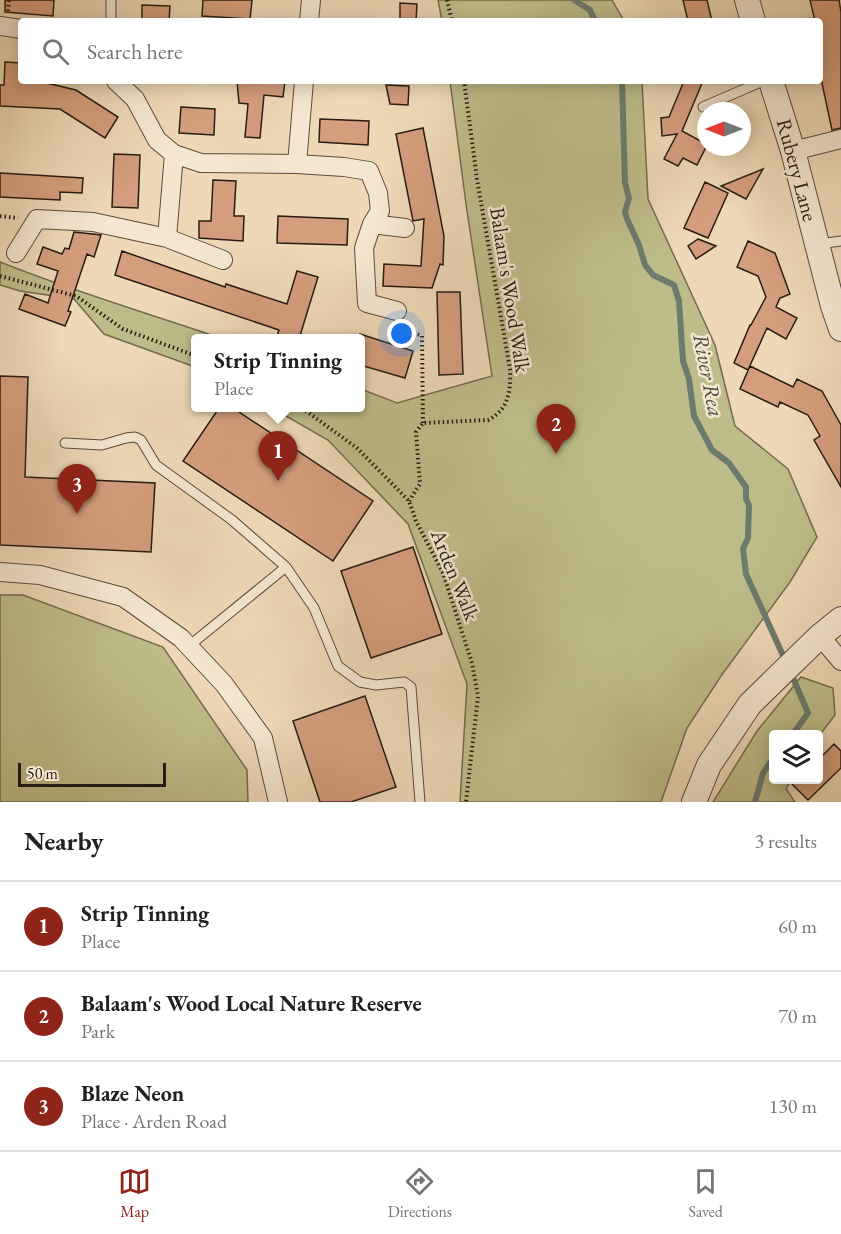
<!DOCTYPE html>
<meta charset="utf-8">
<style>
:root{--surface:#fff;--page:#f2f2f2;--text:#202124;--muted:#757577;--line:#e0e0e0;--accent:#8f2418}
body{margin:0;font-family:"EB Garamond",serif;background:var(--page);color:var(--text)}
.controls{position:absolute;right:18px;bottom:18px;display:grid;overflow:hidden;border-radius:6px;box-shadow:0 3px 15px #0003}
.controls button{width:54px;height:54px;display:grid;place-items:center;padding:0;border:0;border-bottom:2px solid var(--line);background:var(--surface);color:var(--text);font:30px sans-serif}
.compass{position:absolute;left:697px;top:102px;width:54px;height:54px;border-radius:50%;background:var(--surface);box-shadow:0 3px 15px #0003;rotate:270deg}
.scale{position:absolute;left:18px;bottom:15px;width:148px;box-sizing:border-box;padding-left:6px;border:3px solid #271d12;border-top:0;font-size:16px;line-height:21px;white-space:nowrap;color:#271d12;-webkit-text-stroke:4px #f4e6d0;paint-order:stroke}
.you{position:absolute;left:402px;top:334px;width:21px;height:21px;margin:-15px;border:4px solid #fff;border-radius:50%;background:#1a73e8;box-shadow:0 0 0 9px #1a73e833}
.badge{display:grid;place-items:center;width:39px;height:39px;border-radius:50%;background:var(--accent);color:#fff;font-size:20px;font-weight:700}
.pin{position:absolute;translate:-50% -50px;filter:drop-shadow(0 2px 3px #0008)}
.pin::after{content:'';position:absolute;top:32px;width:21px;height:18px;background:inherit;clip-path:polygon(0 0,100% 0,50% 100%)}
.popup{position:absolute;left:191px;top:334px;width:174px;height:78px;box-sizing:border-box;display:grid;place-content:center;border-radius:6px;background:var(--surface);filter:drop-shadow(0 2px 4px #0005);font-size:20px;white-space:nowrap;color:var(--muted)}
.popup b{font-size:22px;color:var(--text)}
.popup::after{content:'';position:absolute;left:50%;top:100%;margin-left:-12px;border:12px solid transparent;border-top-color:var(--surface)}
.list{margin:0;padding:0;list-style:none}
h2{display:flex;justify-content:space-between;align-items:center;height:78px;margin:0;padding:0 24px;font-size:26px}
h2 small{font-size:20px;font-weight:400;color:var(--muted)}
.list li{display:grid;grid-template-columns:39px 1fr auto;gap:18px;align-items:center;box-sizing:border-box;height:90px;padding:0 24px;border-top:2px solid var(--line)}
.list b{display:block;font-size:22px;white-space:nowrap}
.list p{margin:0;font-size:20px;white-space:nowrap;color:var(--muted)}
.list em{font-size:20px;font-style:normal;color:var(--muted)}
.icon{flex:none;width:33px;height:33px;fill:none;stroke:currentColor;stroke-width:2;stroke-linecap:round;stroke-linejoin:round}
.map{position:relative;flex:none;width:841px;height:802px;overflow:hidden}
.search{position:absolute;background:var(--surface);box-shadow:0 3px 15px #0003;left:18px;right:18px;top:18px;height:66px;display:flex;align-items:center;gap:15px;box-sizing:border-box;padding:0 21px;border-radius:6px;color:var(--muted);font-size:22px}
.sheet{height:348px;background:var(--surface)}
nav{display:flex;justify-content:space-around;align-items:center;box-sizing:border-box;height:84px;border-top:2px solid var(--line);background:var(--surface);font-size:16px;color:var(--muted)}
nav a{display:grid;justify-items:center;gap:3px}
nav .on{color:var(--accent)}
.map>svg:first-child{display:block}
.green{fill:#bebd8a;stroke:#726d4e;stroke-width:1.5}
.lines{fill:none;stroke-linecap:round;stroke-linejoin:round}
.stream{stroke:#6c7b6d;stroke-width:6}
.building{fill:#d49d7d;stroke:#271d12;stroke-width:1.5}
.service-casing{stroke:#594c3b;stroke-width:11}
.minor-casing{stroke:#594c3b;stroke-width:20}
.tertiary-casing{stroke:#594c3b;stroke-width:26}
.path{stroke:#271d12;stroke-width:4;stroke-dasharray:1.5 3;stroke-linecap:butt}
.service{stroke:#f4e6d0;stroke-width:9}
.minor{stroke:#f4e6d0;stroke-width:18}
.tertiary{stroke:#f4e6d0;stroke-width:24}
.labels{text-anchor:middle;stroke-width:5;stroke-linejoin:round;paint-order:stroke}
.street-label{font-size:21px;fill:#271d12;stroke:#f4e6d0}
.water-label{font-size:22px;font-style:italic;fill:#4a4c40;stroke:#f4e6d0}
</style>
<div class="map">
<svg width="841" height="802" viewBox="0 0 841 802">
<rect width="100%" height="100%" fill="#eed8b6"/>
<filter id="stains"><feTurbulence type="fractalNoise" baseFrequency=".00333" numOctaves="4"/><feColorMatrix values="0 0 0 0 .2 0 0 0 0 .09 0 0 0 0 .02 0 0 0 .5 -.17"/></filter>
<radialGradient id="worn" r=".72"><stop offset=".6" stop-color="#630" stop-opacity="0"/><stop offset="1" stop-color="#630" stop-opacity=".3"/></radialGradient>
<path class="green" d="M438 0H612L624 21H442Z
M450 81H642L648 199 715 345 735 426 788 469 817 537 790 582 721 676 687 728 661 802H460L467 684 408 524 328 440 272 408H360L361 389 397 403 492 376 466 204Z
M0 262C72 291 147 313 220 338H196L195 367 104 334 74 299 20 291 0 285Z
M0 595H23L163 647 247 770 248 802H0Z
M801 677 833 688 835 715 819 736 774 734V780H791L786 789 795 802H713L757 731Z"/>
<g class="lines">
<path class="stream" d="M574 0 590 10 595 21
M622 81 625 183 629 198 625 212 627 219 639 245 645 265 653 275 674 285 679 301 683 361 689 379 694 416 712 450 729 463 746 487V499L749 505 748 538 743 549 746 574 786 662
M790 671 808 713 793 734
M755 802 763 773 774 757"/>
</g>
<path class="building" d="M5 0H54L53 16 5 12Z
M203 0H252L250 19 202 16Z
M683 0H707L712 21H688Z
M810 0H839L841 12V128L832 130 820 74V21H815Z
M400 3 417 4 416 21H400Z
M142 5 170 6 169 21H142Z
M5 62 21 63V81H38L76 90 118 117 105 138 60 109 0 106V85H4Z
M237 81H285L283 97 264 95 260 138 245 137 248 104 239 103Z
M684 81H703L682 131 706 144V147L697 165 683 158 678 166 664 159 677 134 662 136 661 118 669 117Z
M386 85 409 86 408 105 390 104Z
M181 107 215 109 214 135 179 133Z
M320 119 369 121 368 145 319 142Z
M423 128 444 236 443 265 440 264 432 288 383 286 384 264 421 266 424 219 413 221 396 134Z
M114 154 140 155 138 208 112 207Z
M763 169 746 199 721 186Z
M0 173 83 178 82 193 60 192V200L0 197Z
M213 180 236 181 234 216H244L243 241 199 238V221H211Z
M705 182 728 193 708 238 684 228Z
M278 216 348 219 347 245 277 243Z
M74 232 101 235 94 257 87 254 68 311 71 312 65 326 19 309 25 294 48 303 58 271 37 264 43 247 62 254 65 248 69 249Z
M698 239 716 246 696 259 688 246Z
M748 241 775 253 790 294 780 298 776 307 797 318 786 339 767 328 748 370 734 363 750 325H751L766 297 758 276 737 267Z
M122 251 225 287 226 284 287 304 297 271 318 277 299 339H276L279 330 115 275Z
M437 292H460L463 374 439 375Z
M360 334 413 351 405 378 360 365Z
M750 366 793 387 797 379 822 391 841 425V487L814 440 820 436 808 415 780 402 778 407 740 389Z
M0 376 28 377 25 477 155 483 151 552 0 545Z
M219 408H233L373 501 333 561 183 461Z
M413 547 442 634 371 658 341 571Z
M365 696 396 787 351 802H320L293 721Z
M834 744 841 751V768L808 800 788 780H819V759Z"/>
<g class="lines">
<g class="service-casing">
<path id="service" d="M111 1V21
M703 107 763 81
M819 244 841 241
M65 443 102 445 126 438 135 437 141 440 156 465 232 520 286 567 189 646
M286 567 314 608 338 666 360 682 376 685 404 682 411 687 420 802"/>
</g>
<g class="minor-casing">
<path id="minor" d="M309 21 311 0
M0 26 21 29
M116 81 135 99 157 140 174 154 201 163 297 164 344 167 369 171 378 193 380 211 372 224 364 248 367 303 397 311
M793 151 841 139
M174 154 167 238 223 260
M297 164 304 81
M372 224 405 228
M16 253 37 219 93 222 167 238
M0 572 40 575 123 597 181 638 224 684 263 738 278 802
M820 636 841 661"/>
</g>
<g class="tertiary-casing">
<path id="tertiary" d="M747 0 753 21
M771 81 793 151 833 306 841 329
M694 802 709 765 750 704 820 636 841 619"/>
</g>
<path class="path" d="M447 0 452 21
M8 11 9 0
M0 216 18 218
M0 276 76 296 123 329 196 356
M401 328 422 336 423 423
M302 408 357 448 409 501 416 521 443 573 472 663 478 696 466 802
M409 501 420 484 416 432 423 423 488 420C509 410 511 389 510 369L477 179 464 81"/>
<use href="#service" class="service"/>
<use href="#minor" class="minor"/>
<use href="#tertiary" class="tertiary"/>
</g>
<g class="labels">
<g class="street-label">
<text transform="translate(797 170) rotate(75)" y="7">Rubery Lane</text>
<text transform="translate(510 290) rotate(81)" y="7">Balaam's Wood Walk</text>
<text transform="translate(455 575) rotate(68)" y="7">Arden Walk</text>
</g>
<g class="water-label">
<text transform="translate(709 375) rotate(79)" y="8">River Rea</text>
</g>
</g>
<rect width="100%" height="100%" filter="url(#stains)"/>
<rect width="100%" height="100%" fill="url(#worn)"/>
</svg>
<div class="controls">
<button><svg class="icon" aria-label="layers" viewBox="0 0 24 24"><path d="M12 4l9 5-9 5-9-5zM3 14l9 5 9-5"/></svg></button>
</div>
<svg class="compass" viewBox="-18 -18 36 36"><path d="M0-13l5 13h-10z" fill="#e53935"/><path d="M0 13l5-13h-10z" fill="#757577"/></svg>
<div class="scale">50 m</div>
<div class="you"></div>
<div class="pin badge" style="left:278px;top:481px">1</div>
<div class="popup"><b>Strip Tinning</b>Place</div>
<div class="pin badge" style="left:556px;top:454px">2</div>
<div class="pin badge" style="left:77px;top:514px">3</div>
<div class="search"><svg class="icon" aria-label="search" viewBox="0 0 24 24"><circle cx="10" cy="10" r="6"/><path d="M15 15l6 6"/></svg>Search here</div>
</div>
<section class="sheet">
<h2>Nearby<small>3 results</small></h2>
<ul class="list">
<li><span class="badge">1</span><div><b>Strip Tinning</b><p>Place</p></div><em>60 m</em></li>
<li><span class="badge">2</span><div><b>Balaam's Wood Local Nature Reserve</b><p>Park</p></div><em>70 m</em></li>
<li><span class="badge">3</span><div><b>Blaze Neon</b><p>Place · Arden Road</p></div><em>130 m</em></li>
</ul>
</section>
<nav>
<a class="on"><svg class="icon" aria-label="map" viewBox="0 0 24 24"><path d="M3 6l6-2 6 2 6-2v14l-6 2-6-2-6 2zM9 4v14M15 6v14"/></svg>Map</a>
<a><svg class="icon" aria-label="directions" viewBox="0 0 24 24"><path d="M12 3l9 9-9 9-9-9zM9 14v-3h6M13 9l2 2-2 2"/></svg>Directions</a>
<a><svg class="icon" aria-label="saved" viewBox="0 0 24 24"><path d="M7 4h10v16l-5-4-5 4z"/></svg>Saved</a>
</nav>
